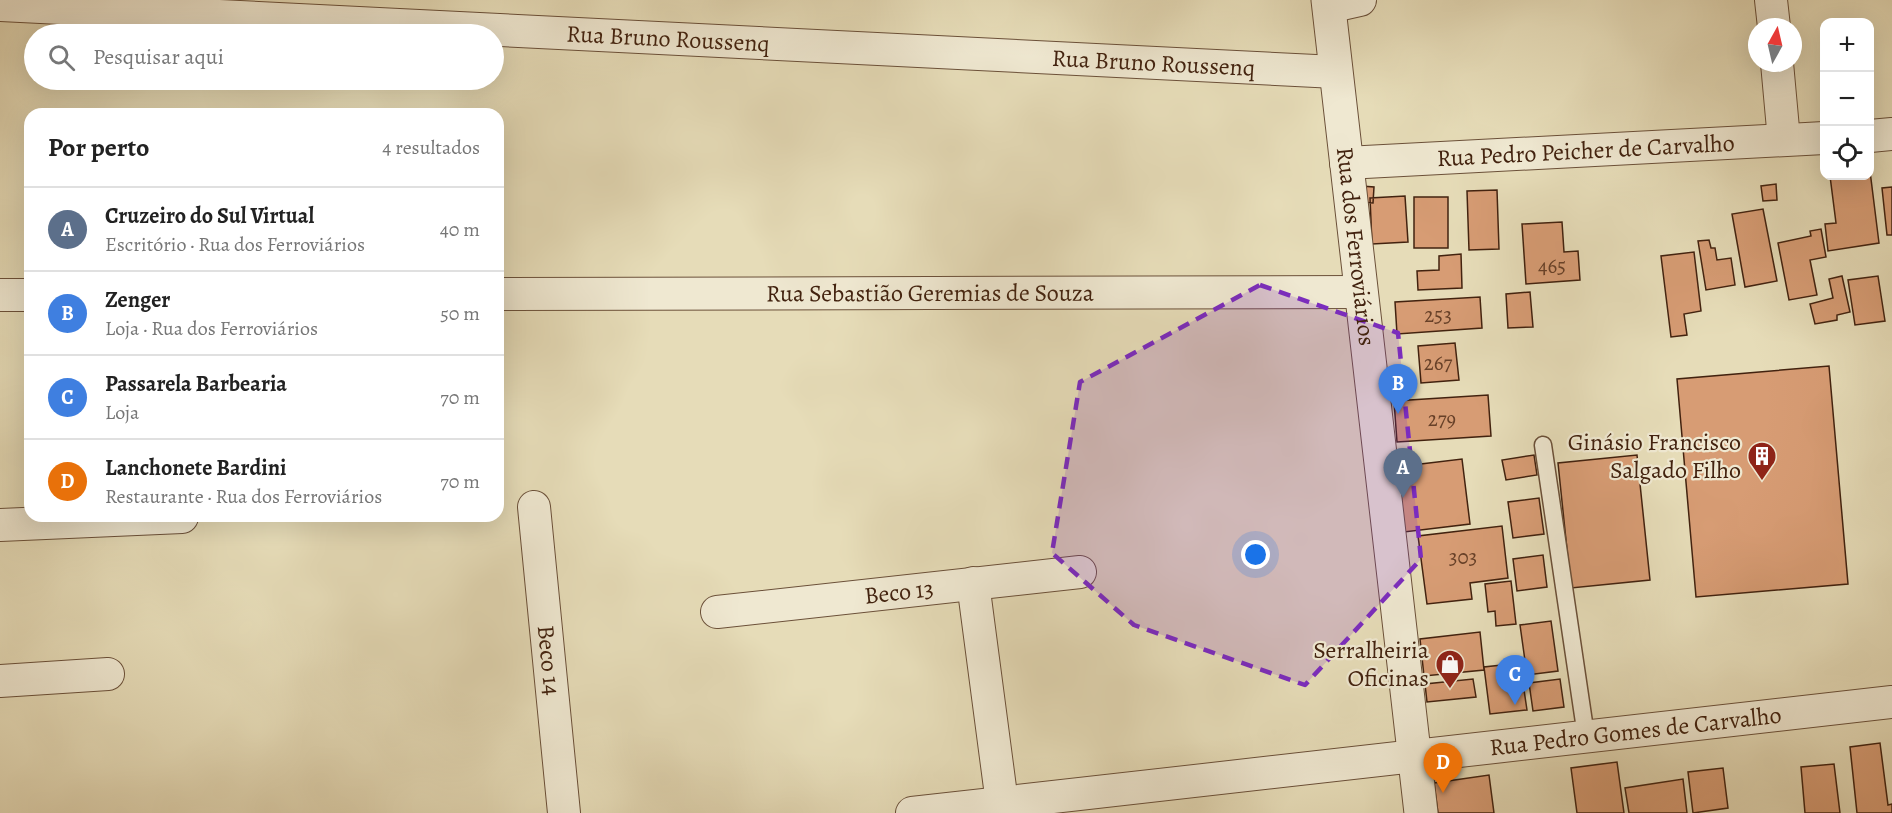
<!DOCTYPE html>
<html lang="pt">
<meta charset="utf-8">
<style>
:root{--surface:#fff;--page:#f2f2f2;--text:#222;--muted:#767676;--line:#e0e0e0;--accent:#b45309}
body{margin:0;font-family:Alegreya,serif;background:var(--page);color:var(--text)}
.controls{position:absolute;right:18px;top:18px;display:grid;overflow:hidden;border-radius:12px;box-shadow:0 6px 24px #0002}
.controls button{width:54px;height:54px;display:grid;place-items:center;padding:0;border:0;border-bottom:2px solid var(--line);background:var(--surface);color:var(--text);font:30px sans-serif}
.compass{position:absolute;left:1748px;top:18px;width:54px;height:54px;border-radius:50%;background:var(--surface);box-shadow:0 6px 24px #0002;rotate:8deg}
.you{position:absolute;left:1256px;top:555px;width:21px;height:21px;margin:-15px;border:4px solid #fff;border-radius:50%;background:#1a73e8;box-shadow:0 0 0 9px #1a73e833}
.badge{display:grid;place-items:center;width:39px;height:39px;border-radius:50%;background:var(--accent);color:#fff;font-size:20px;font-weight:700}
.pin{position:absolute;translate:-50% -50px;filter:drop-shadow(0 2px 3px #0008)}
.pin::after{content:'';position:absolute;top:32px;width:21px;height:18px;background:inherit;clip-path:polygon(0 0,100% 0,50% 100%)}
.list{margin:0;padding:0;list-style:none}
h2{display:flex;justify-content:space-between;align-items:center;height:78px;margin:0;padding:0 24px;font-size:26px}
h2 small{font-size:20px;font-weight:400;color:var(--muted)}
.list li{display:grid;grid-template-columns:39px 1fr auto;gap:18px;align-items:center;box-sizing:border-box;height:84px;padding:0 24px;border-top:2px solid var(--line)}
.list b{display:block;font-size:22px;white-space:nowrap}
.list p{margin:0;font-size:20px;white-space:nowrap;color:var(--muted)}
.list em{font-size:20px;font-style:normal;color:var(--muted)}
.icon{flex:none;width:33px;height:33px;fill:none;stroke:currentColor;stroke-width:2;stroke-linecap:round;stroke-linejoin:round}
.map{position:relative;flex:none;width:1892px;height:813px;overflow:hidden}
.search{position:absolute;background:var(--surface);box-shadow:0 6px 24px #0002;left:24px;top:24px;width:480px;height:66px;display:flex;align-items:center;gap:15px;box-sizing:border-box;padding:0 21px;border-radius:33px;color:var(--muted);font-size:22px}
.panel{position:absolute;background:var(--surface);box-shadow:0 6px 24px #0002;left:24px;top:108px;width:480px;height:414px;border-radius:18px}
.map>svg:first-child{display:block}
.building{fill:#d79c74;stroke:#42220f;stroke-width:1.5}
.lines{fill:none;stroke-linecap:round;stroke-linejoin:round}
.service-casing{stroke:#6b5039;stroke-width:19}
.minor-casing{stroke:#6b5039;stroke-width:34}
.tertiary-casing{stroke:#6b5039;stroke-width:35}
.service{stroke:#efe8d1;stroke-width:16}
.minor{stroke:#efe8d1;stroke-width:32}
.tertiary{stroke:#efe8d1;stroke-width:33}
.marked{fill:#7b2cbf;fill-opacity:0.2;stroke:#7b2cbf;stroke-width:4.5;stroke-dasharray:12 8;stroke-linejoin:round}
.labels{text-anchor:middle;stroke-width:4.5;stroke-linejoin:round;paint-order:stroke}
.number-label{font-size:21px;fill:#674028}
.street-label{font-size:24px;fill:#42220f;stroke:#efe8d1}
.poi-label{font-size:24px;fill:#42220f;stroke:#efe8d1;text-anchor:end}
</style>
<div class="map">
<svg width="1892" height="813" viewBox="0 0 1892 813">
<rect width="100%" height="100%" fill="#e6dcb8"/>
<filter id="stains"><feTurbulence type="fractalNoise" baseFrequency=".00333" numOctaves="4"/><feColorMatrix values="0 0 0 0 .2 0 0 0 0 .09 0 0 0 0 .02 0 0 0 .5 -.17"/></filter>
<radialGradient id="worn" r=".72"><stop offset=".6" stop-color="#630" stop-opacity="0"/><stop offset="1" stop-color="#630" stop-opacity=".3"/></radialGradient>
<path class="building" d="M1870 171 1879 243 1828 251 1825 224 1836 223 1830 176H1870Z
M1776 184 1777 200 1763 201 1761 186Z
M1361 186 1374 187 1373 203 1360 202Z
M1892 187V235H1887L1882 188Z
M1497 190 1499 249 1469 250 1467 191Z
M1405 196 1408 242 1372 244 1370 198Z
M1414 197H1448V248H1414Z
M1763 209 1777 281 1745 287 1732 214Z
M1562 222 1564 252 1578 251 1580 280 1526 284 1522 224Z
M1821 229 1826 257 1810 260 1817 295 1789 300 1778 243 1811 236 1810 231Z
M1709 240 1711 248H1715L1717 260 1731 258 1735 285 1706 290 1698 241Z
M1694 252 1701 311 1684 314 1687 335 1671 337 1661 256Z
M1461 254 1462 288 1418 290 1417 271 1439 270V256Z
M1842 276 1850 312 1837 315V320L1815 324 1810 304 1833 298 1829 279Z
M1878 276 1885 321 1855 325 1848 280Z
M1530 292 1533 327 1508 328 1506 294Z
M1480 297 1482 328 1397 334 1395 302Z
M1455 343 1459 380 1421 383 1418 346Z
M1829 366 1848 584 1696 597 1677 379Z
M1488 395 1491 436 1397 442 1394 401Z
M1534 455 1537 475 1506 480 1502 460Z
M1637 455 1650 580 1571 588 1558 463Z
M1462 459 1470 524 1404 532 1396 467Z
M1539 498 1544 534 1513 538 1508 502Z
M1502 526 1508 578 1470 583 1472 599 1427 604 1418 536Z
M1543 555 1547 587 1517 591 1513 559Z
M1511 581 1516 624 1496 626 1495 611 1488 612 1485 584Z
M1551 621 1558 671 1527 675 1520 625Z
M1480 632 1484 670 1424 676 1420 639Z
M1520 663 1527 710 1490 714 1484 667Z
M1473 679 1476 697 1427 702 1425 684Z
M1560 679 1564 707 1533 711 1529 683Z
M1880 743 1888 805 1892 804V813H1857L1850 747Z
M1617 762 1624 813H1577L1571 768Z
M1834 764 1840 813H1805L1801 767Z
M1723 768 1728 808 1693 813 1688 772Z
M1489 775 1494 813H1438L1434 783Z
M1683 779 1687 813H1629L1625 788Z"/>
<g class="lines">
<g class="service-casing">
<path id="service" d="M1543 445 1586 736"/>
</g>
<g class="minor-casing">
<g id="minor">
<path d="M1771 0 1774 27"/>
<path id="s1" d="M0 5 1336 72"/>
<path d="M1329 7 1360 0"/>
<path d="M1777 63 1784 140"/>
<path d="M1870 136 1892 134"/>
<path id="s2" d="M1346 163 1824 138"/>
<path id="s3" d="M498 294 1361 292"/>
<path d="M0 295H30"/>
<path id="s4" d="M534 507 564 813"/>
<path d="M0 525 182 517"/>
<path d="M973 583 1002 803"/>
<path id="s5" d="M717 612 1080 572"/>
<path d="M0 681 108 674"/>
<path id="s6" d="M912 813 1892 702"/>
</g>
</g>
<g class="tertiary-casing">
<g id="tertiary">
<path id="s7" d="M1328 0 1421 813"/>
</g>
</g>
<use href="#service" class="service"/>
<use href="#minor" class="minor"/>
<use href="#tertiary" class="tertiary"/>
</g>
<path class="marked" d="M1260 285 1398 333 1421 559 1305 685 1134 625 1052 553 1080 382Z"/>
<defs>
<g id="building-pin" transform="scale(1.5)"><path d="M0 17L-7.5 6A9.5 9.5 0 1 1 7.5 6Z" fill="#8f2418" stroke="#efe8d1"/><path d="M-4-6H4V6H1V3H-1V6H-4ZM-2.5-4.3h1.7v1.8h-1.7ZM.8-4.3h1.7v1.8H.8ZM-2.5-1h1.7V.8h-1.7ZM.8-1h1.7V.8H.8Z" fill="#fff"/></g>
<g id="shop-pin" transform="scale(1.5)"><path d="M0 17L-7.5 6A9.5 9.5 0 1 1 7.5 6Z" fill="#8f2418" stroke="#efe8d1"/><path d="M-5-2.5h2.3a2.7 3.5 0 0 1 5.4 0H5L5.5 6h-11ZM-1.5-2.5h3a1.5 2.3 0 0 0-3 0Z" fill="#fff"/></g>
</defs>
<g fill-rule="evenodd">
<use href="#building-pin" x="1762" y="456"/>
<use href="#shop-pin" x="1450" y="664"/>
</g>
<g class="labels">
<g class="number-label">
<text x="1552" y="273">465</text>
<text x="1438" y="322">253</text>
<text x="1438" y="370">267</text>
<text x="1442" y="426">279</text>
<text x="1463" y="564">303</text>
</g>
<g class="street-label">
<text dy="8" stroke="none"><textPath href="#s1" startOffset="669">Rua Bruno Roussenq</textPath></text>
<text dy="8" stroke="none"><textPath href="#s1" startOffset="1155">Rua Bruno Roussenq</textPath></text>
<text dy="8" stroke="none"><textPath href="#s2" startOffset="240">Rua Pedro Peicher de Carvalho</textPath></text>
<text dy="8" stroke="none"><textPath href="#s7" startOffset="248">Rua dos Ferroviários</textPath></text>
<text dy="8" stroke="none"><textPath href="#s3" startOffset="432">Rua Sebastião Geremias de Souza</textPath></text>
<text dy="8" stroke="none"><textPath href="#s5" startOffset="183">Beco 13</textPath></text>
<text dy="8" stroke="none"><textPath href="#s4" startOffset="154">Beco 14</textPath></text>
<text dy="8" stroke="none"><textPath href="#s6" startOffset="728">Rua Pedro Gomes de Carvalho</textPath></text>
</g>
<g class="poi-label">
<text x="1741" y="450">Ginásio Francisco<tspan x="1741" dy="28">Salgado Filho</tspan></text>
<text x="1429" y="658">Serralheiria<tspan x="1429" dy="28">Oficinas</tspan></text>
</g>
</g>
<rect width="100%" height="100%" filter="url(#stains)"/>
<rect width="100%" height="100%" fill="url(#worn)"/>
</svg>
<div class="controls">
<button>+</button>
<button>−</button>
<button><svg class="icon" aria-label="locate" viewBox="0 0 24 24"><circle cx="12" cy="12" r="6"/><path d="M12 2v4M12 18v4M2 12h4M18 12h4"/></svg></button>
</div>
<svg class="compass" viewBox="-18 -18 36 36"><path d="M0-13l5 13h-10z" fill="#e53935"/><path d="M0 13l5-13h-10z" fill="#767676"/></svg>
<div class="you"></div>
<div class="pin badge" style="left:1403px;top:498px;background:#5c6f8a">A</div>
<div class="pin badge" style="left:1398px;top:414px;background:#3f7fe0">B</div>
<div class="pin badge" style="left:1515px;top:705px;background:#3f7fe0">C</div>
<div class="pin badge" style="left:1443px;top:793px;background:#e8710a">D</div>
<div class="search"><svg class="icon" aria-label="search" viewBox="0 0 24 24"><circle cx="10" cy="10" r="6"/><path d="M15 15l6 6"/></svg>Pesquisar aqui</div>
<section class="panel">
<h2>Por perto<small>4 resultados</small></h2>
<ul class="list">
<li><span class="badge" style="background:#5c6f8a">A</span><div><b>Cruzeiro do Sul Virtual</b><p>Escritório · Rua dos Ferroviários</p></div><em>40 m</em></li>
<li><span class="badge" style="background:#3f7fe0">B</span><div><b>Zenger</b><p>Loja · Rua dos Ferroviários</p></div><em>50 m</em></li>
<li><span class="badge" style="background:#3f7fe0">C</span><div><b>Passarela Barbearia</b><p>Loja</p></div><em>70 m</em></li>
<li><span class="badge" style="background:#e8710a">D</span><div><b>Lanchonete Bardini</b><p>Restaurante · Rua dos Ferroviários</p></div><em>70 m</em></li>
</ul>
</section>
</div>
